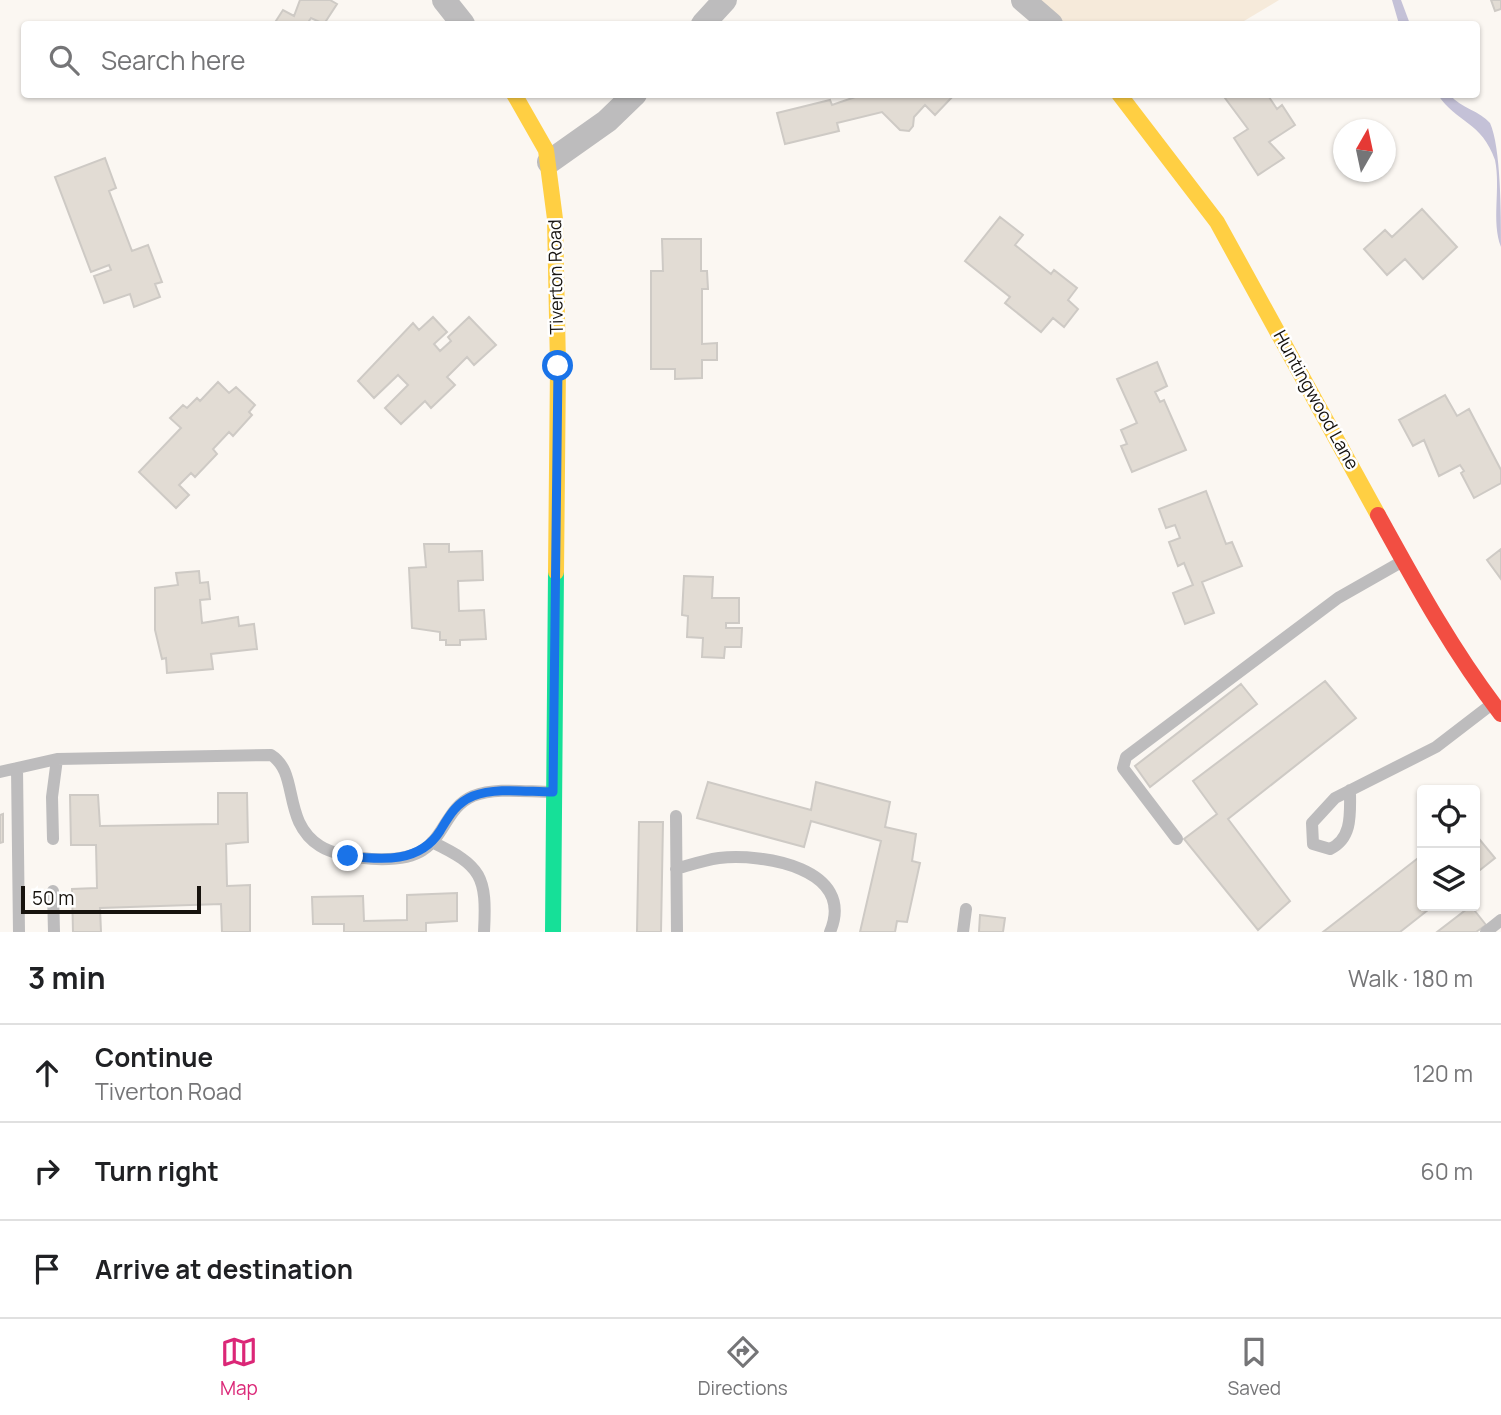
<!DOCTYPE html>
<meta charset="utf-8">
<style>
:root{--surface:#fff;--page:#f2f2f2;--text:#202124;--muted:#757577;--line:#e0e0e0;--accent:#db2777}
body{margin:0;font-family:Manrope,sans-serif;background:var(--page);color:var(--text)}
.controls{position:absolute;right:21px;bottom:21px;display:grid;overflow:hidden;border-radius:7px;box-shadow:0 2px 5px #0004}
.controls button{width:63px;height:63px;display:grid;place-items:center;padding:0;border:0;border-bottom:2px solid var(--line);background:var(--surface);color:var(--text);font:35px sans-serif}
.compass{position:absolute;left:1333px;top:119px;width:63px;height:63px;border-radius:50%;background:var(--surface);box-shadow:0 2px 5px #0004;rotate:9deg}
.scale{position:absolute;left:21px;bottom:18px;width:180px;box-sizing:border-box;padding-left:7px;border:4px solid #17130e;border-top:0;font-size:19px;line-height:24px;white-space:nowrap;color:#17130e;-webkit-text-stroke:5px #fff;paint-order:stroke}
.stop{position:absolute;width:21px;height:21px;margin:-16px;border:5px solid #1a73e8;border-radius:50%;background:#fff}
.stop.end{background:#1a73e8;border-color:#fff;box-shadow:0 2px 7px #0008}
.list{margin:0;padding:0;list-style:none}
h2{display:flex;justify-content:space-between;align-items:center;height:91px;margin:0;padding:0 28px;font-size:30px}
h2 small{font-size:23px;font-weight:400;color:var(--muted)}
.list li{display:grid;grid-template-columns:46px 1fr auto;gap:21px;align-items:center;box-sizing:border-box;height:98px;padding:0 28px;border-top:2px solid var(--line)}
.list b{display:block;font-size:26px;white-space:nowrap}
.list p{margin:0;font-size:23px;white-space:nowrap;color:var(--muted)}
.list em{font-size:23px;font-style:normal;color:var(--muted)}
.icon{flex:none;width:38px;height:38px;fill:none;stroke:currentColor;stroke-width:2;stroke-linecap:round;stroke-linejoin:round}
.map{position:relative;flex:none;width:1501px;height:932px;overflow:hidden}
.search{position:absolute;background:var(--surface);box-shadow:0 2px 5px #0004;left:21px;right:21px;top:21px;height:77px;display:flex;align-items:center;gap:18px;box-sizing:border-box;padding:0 24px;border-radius:7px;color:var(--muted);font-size:26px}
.sheet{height:385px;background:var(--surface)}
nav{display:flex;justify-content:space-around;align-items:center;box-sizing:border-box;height:98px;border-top:2px solid var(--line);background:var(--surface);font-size:19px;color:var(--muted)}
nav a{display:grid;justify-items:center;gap:4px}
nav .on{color:var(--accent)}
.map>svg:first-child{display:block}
.green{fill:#f6eada}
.water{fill:#c4c1d7}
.building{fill:#e2dcd4;stroke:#cecac5;stroke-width:2}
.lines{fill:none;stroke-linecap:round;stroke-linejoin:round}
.lane{stroke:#bdbcbd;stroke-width:12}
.street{stroke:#bdbcbd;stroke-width:24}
.fast{stroke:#16e098;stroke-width:16}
.slow{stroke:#ffcf43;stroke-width:16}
.jam{stroke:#f24e42;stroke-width:16}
.route{stroke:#1a73e8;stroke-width:9}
.labels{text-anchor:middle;stroke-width:5;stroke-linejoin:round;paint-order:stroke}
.street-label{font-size:18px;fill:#17130e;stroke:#fff}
</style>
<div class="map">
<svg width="1501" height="932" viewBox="0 0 1501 932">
<rect width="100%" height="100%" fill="#fbf7f2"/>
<path class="green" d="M1022 0H1279L1239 24H1050Z"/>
<path class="water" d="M1392 0H1401L1410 24H1399Z
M1438 95H1450C1461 108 1480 111 1490 123 1501 147 1501 215 1501 247 1491 221 1501 189 1495 160 1482 122 1456 122 1438 95Z"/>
<path class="building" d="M300 0H330L337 4 324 24 311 18 307 24H274L283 10 294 16Z
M1491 0H1501V9L1495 11Z
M864 94H955L935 115 925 105 914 117 913 126 909 131 900 130 882 112 837 123 839 131 785 144 777 113 830 100 832 105Z
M1222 94H1267L1277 109 1282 105 1295 125 1269 142 1284 158 1258 175 1234 138 1248 129Z
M105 158 116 188 109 191 132 251 148 245 162 282 155 284 160 297 134 307 130 294 104 303 94 276 111 270 109 265 91 272 55 177Z
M1422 209 1457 247 1423 279 1405 259 1387 275 1364 249 1385 230 1392 237Z
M1000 217 1023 235 1015 245 1051 274 1054 270 1077 288 1068 300 1078 309 1064 327 1053 318 1041 332 1005 303 1010 297 965 261Z
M662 239H701V271H707L708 289H702V344L717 343V360H702V378L675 379V369H651V271H663Z
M433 317 447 332 434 344 440 351 451 341 448 337 469 317 496 345 474 365 467 357 447 377 455 385 431 408 425 401 401 424 385 408 408 385 398 375 374 398 358 381 413 323 419 330Z
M1157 362 1167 386 1155 392 1160 402 1164 400 1186 450 1132 472 1121 446 1127 444 1121 430 1137 423 1117 379Z
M218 382 229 393 236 387 255 405 249 412 252 415 233 436 229 432 213 449 217 454 195 477 191 473 179 485 189 495 176 508 139 472 181 428 170 418 183 405 187 408 197 398 200 401Z
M1445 395 1457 416 1469 409 1501 470V483L1474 498 1461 473 1464 471 1460 465 1439 476 1424 440 1413 446 1399 420Z
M1206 491 1226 544 1232 542 1242 566 1202 582 1214 613 1185 624 1173 593 1193 585 1184 563 1178 566 1169 542 1180 538 1175 525 1166 528 1159 509Z
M424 544H449V552L482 551 483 580 458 581 459 611 484 610 486 639 460 640V645H446V640H440V632L412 628 409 568 426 567Z
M1501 549V579L1487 560Z
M199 571 200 583 208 582 210 599 200 600 202 623 238 617 239 626 254 624 257 649 211 654 213 669 167 673 166 658 162 659 155 630V588L178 585 176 573Z
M684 576 713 577 712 598H739V623H726V628H742L741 647H725L724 658 702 657 703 638 687 637 688 616 682 615Z
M1325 681 1356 718 1228 819 1290 901 1258 930 1184 839 1217 814 1193 781Z
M1241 684 1257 704 1150 787 1135 766Z
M708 782 811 810 816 782 890 802 885 827 916 834 912 861 920 863 907 922 897 921 895 932H860L881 841 811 821 804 847 697 818Z
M218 793H247L248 842 226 844 227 886 250 885V932H222L221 904 100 908 101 932H73L72 889 97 888 96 845H71L70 795H98L100 826 218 824Z
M3 814V842L0 843V815Z
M639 822H663L661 932H637Z
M1475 834 1495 858 1475 874Z
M1422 855V906H1433L1400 932H1323Z
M457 893V921L426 923V932H344V924H313L312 897 363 896 364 921 407 920V895Z
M1471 906 1486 925 1476 932H1437Z
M980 915 1005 918 1003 932H979Z"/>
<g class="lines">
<path class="lane" d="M57 759 271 755C300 773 281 821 320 846 342 860 401 865 423 850 445 836 447 807 473 796 497 787 527 792 553 792
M17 768 19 932
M0 772 57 759 52 797 53 839
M1350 790C1350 813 1353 838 1330 849L1313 844 1312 823 1335 798 1436 747 1492 704
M676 816 677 932
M1177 839 1123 768 1126 757 1338 598 1403 561
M432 842C482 866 487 876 484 932
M676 869C690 865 704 860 719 858 762 853 857 868 830 932
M53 891 54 932
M963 932 966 909
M1486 932 1501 920"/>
<path class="street" d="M444 0 463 24
M1023 0 1051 24
M703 24 725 0
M549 162 607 121 635 94"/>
<path class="fast" d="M553 932 556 572"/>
<path class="slow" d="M514 94 546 150 555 219 558 366 556 572
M1119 94 1217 222 1378 515"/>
<path class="jam" d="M1378 515C1416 584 1453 652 1501 714"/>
</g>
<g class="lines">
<path class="route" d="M348 856C382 860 420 863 440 831 449 816 456 803 473 796 497 787 528 792 553 792L558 366"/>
</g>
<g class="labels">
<g class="street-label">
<text transform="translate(556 277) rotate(-91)" y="6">Tiverton Road</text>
<text transform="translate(1316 400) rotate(61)" y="6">Huntingwood Lane</text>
</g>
</g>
</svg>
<div class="controls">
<button><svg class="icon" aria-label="locate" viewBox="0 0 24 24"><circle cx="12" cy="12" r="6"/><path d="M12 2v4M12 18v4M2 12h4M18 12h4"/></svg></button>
<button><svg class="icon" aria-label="layers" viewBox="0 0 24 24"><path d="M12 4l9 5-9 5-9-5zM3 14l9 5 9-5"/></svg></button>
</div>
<svg class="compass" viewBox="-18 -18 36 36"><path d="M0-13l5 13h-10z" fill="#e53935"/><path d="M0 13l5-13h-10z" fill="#757577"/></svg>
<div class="scale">50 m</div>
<div class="stop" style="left:558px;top:366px"></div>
<div class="stop end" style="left:348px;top:856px"></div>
<div class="search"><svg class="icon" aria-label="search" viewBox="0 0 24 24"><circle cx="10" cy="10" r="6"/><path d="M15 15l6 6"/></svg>Search here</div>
</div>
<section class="sheet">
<h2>3 min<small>Walk · 180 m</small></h2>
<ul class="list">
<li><svg class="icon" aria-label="ahead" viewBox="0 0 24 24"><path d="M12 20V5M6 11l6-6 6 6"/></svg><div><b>Continue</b><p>Tiverton Road</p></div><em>120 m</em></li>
<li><svg class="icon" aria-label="right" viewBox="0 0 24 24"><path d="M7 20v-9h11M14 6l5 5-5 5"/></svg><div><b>Turn right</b></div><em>60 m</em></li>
<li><svg class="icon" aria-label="arrive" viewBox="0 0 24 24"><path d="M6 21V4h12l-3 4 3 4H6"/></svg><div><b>Arrive at destination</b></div></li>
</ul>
</section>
<nav>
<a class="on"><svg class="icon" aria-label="map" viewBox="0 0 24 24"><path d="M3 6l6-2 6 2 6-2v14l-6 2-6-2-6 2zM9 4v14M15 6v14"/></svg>Map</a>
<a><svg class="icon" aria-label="directions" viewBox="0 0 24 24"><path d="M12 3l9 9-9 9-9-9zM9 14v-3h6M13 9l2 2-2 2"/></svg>Directions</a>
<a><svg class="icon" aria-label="saved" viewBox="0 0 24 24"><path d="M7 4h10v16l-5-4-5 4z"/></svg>Saved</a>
</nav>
